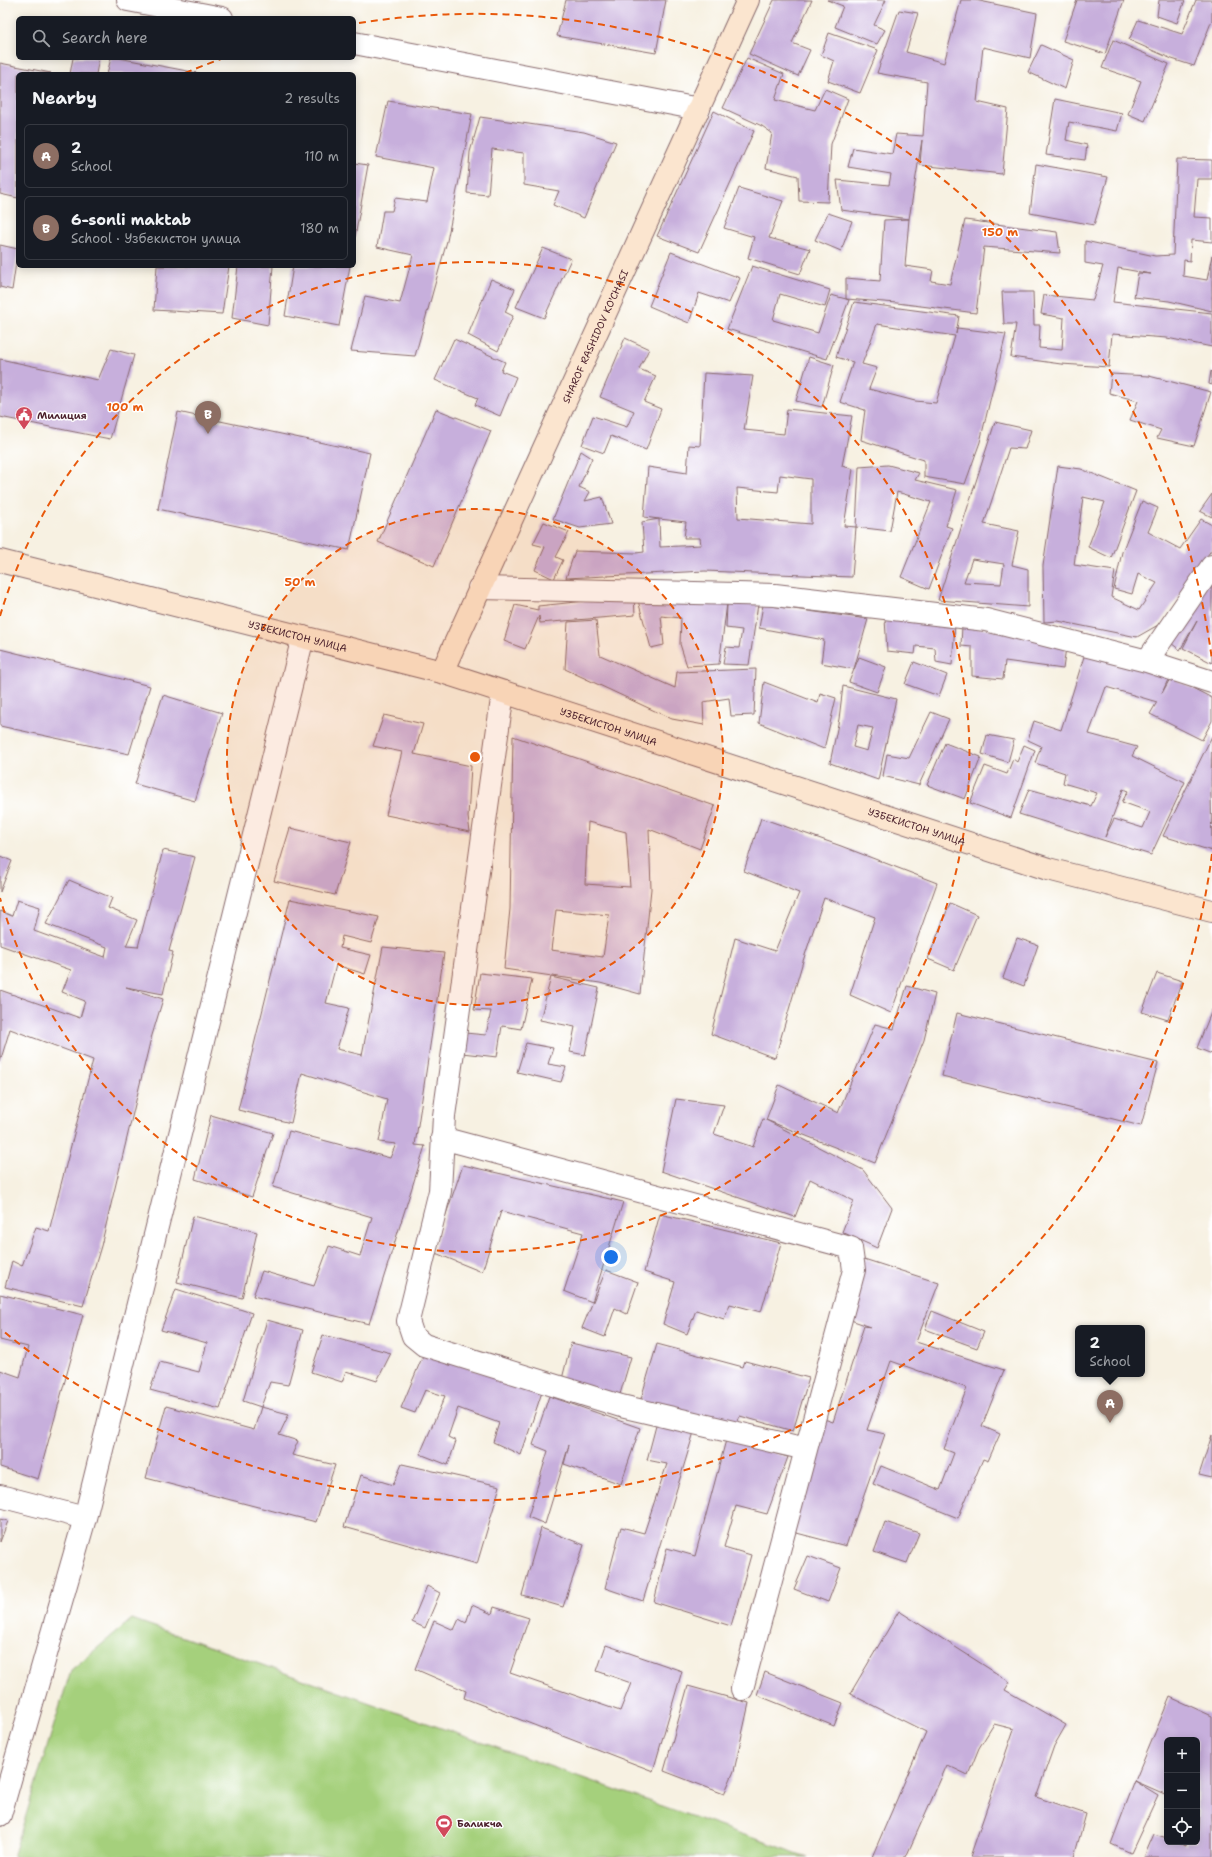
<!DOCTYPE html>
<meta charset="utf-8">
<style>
:root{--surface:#171b24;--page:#20242c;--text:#f1f3f6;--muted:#9ea1a6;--line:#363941;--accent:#8c9099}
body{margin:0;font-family:"Shantell Sans",sans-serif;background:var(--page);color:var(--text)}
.controls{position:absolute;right:12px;bottom:12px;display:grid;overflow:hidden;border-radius:6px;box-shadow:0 2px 10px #0003}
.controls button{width:36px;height:36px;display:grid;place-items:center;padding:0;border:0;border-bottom:1px solid var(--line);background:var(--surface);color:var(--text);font:20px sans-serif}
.you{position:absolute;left:611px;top:1257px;width:14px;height:14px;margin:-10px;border:3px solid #fff;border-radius:50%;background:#1a73e8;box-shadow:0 0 0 6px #1a73e833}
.badge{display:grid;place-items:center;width:26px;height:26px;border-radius:50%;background:var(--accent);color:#fff;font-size:13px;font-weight:700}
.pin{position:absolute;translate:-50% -33px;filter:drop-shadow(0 1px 2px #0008)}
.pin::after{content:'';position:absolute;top:21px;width:14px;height:12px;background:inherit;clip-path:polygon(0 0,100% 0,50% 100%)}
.popup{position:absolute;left:1075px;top:1325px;width:70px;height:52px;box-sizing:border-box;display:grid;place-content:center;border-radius:6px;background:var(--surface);filter:drop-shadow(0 1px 3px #0005);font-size:13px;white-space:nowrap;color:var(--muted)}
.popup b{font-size:15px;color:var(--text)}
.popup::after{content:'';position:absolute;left:50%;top:100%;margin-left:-8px;border:8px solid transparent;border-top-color:var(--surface)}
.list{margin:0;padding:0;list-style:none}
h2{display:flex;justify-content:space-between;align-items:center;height:52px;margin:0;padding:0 16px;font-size:17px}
h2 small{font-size:13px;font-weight:400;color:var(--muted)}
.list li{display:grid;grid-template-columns:26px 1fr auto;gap:12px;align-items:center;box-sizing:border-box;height:64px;margin:0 8px 8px;padding:0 8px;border:1px solid var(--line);border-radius:6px}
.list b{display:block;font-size:15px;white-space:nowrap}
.list p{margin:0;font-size:13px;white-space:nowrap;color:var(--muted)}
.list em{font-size:13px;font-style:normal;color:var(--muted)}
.icon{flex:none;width:22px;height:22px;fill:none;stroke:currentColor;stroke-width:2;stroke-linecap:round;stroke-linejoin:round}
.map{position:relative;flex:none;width:1212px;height:1857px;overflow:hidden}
.search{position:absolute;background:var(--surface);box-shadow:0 2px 10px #0003;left:16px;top:16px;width:340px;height:44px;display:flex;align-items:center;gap:10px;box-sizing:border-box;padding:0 14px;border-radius:6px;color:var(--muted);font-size:15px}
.panel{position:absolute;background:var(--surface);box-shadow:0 2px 10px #0003;left:16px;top:72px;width:340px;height:196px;border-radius:6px}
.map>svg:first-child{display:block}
.green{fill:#a5d07c;stroke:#787854}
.building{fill:#c7afdc;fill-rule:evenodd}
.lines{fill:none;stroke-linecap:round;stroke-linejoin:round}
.street-casing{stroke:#87686b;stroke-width:24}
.secondary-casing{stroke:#87686b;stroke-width:24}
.street{stroke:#fff;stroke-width:22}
.secondary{stroke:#fbe5cf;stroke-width:22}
.ring{fill:none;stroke:#e8590c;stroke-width:2;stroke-dasharray:7 5}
.labels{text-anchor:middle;stroke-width:3;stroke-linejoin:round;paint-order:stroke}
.street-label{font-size:10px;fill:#4a1f2b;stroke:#fff}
.poi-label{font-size:10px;font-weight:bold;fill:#4a1f2b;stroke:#fff;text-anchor:start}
.centre{fill:#e8590c;stroke:#fff;stroke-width:2}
.ring-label{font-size:12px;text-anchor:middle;font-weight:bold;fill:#e8590c;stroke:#fff;stroke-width:3;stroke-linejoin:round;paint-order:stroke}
</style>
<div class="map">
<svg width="1212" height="1857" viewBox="0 0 1212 1857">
<rect width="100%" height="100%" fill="#fff"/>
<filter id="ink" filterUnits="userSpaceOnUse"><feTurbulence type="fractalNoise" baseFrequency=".025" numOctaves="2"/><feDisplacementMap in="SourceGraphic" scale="8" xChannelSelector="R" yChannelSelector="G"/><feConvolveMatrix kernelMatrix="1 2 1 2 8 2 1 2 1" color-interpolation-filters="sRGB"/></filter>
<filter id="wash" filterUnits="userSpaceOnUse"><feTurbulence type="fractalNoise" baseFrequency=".012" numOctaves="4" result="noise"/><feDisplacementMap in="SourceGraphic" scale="16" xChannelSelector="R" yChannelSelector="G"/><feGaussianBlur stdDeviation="0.9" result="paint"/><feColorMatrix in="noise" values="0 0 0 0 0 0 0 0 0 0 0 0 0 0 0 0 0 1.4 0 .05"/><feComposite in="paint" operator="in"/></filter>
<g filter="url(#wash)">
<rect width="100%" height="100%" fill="#f7f1e2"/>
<path class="green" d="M132 1619 807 1857H13L71 1670Z"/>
<g id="blocks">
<path class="building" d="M566 0H666L656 53 557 36Z
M774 0H812L792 43 810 50 798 76 749 54Z
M827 0H886L874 25 885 30 877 44 835 27 843 6Z
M961 0H975L1037 13 1030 58 983 47 977 102 1008 109 1002 174 920 165 922 140 909 219 905 266 933 270 931 281 950 284 965 220 1057 232 1060 253 984 247 976 313 897 303 846 299 849 300 827 359 727 329 752 266 830 290 825 307 780 294 773 320 818 333 831 295 846 299V278L880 281 884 220 909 219 841 210 837 180 889 185 891 174 848 167 853 148 892 154 896 134 923 136 927 82 877 73 899 10 918 13 906 52 944 63Z
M1077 0H1124L1105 54 1063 41Z
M1159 0H1185L1177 23 1157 16Z
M1196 0H1212V20L1194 66 1172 59 1129 40 1138 20 1182 34Z
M829 33 878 50 860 93 828 81 834 61 821 55Z
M1113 40 1169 64 1145 121 1128 114 1141 81 1102 68Z
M1041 45 1074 60 1065 89 1028 72Z
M73 58H99L96 74H70Z
M111 58H119L203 74H107Z
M747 58 784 74 775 100 815 110 825 89 848 99 831 144 828 202 799 201 798 176 766 168 772 133 762 126 723 108Z
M0 63 51 73 18 74V198L0 194Z
M1055 99 1122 113 1117 131 1069 122 1066 140 1087 145 1085 160 1046 155Z
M388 101 472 114 447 241 415 356 351 351 365 296 400 303 413 255 377 247 383 211H392L395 198 427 202 434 168 376 157Z
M714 111 754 131 699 252 657 236Z
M480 117 584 132 616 142 584 218 553 205 559 191 524 185V153L492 149 488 195 467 193 470 152Z
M1177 159 1212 160V179H1197L1194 217 1212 218V242L1191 240 1190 261 1184 260 1183 276 1207 280 1212 255V311L1169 301 1134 297 1138 273 1151 274 1118 268 1113 302 1212 313V347L1167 338 1112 334 1109 367 1061 364 1011 357 1016 324H1004L1002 292H1033L1034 325H1040L1039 348 1062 350 1064 318 1041 314 1044 295 1093 300 1103 266 1085 263V241L1155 256 1173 255Z
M354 163 368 165 355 237H354Z
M1036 164 1108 177 1094 225 1030 213Z
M739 188 783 201 769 238 810 249 800 274 748 258 754 237 724 228Z
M828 213 852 221 841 251 815 240Z
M0 245 18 249 12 290 0 287Z
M543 248 571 259 544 318 516 307Z
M671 252 740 278 729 303 699 293 689 323 649 306Z
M157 266H229L222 314 154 310Z
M238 266H273L268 325 232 318Z
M293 266H350L339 326 285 316Z
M491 279 515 289 505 312 513 316 498 351 468 335Z
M854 302 959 316 956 334 957 328 1006 334 980 442 965 484 924 477V460L861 440 865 410 840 402 853 362 836 357ZM877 324 955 336 936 403 915 401 869 389 877 368 862 364Z
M625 338 649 349 639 369 656 376 644 402 661 409 646 450 611 436 604 453 582 445 593 416 627 427 634 411 600 397Z
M454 339 505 362 501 371 516 377 500 416 475 405 478 398 435 380Z
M111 349 134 355 110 439 0 417V359L98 380Z
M809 357 834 365 822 407 796 401Z
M1211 371 1212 372V385L1209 384Z
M704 373 753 376 744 430 784 434 787 409 852 416 842 466 853 469 844 526 856 527 852 577 705 571 566 578 575 551 636 553 644 552 642 522 659 519 644 517 648 467 687 473 689 445 700 446ZM780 475 811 479V524L738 518 737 488 778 492ZM659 519 686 522 684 538H700L701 545 660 547Z
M1111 374 1149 376 1211 392 1194 446 1157 438 1161 430 1130 420 1138 401 1109 393Z
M436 409 491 431 434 566 378 542Z
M178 412 370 453 349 550 158 509Z
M995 422 1031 430 1025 449 1009 448 984 524 1019 531 1012 565 1028 569V607L938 600ZM972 559 1004 564 1001 584 964 582Z
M581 451 592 458 579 487 590 492 585 501 602 497 611 524 580 528 553 519Z
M888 465 919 473 915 480 957 490 946 526 952 528 929 589 901 577 931 502 897 492 890 531 856 527 859 467Z
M1058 466 1081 469 1136 491 1111 558 1088 547 1105 502 1083 497 1074 565 1115 571 1111 597 1139 610 1157 583 1138 574 1132 594 1114 589 1122 552 1142 501 1158 508 1148 532 1180 549 1201 519 1212 525V549L1158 625 1137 637 1058 621 1044 622 1043 566Z
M1212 494V517L1200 511Z
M544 522 569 532 556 557 563 560 554 579 535 570 545 547 533 544Z
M1212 577V663L1183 648 1197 621 1180 650 1167 640Z
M634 596 635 615 540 623 539 616 525 649 504 641 515 605 538 610V606Z
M637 597 758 604 749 665 723 664 726 647 739 648 742 630 726 628 727 604 719 664 687 666 680 644 681 618 661 616 664 645 651 648Z
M763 605 868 619 854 669 821 663 824 640 759 628Z
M885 619 955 625 952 665 936 662 935 648 916 646 915 654 887 651Z
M596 620 600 655 675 688 677 672 756 669 754 715 731 716 729 698 703 702 704 725 672 719 565 669 568 622Z
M962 626 1067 640 1063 669 1005 661 1003 679 972 676V647L961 646Z
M1087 647 1171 673 1162 693 1171 677 1212 698V721L1202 740 1150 714 1157 702 1106 687 1089 734 1137 747 1132 756 1185 782 1151 855 1019 814 1029 789 1091 806 1097 793 1063 783 1065 773 1035 763 1041 746 1028 740 1034 721 1061 730ZM1123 789 1128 791 1122 802 1150 812 1143 828 1114 819 1105 837Z
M0 649 150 686 129 754 0 726Z
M859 657 886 667 877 692 849 682Z
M914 662 947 675 939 696 905 684Z
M764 682 818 703 820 693 836 698 824 749 759 723Z
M843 686 896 699 878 780 830 763 839 719ZM858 725 873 728 867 751 853 747Z
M163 695 222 713 195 801 135 784Z
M931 712 949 719 919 785 883 776 887 754 909 758Z
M384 715 423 724 414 754 471 766 468 817 470 832 386 815 402 752 373 746Z
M987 735 1014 740 1008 762 982 754Z
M513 736 715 806 700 849 649 829 651 889 640 994 600 983 504 969 510 909ZM588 822 626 832 630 887 585 884ZM556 910 609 915 603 957 551 950Z
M1212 736 1211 794 1212 851 1163 836Z
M945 743 981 757 965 799 927 785Z
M1024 745 1035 750 1011 818 970 803 985 766 1007 774 1013 759 1017 762Z
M761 818 841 846 937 883 891 1013 850 995 875 917 824 898 803 961 775 1058 711 1034 735 938 775 951 799 893 744 871Z
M290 828 351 842 335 895 274 881Z
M163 850 195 857 169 951 173 952 163 994 126 987 163 999 150 1042 101 1246 83 1306 5 1287 12 1261 22 1266 36 1227 49 1231 93 1060 10 1029 0 1062V990L80 1018 85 1001 62 992 71 970 0 945V911L12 916 17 900 40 907 34 931 105 957 107 947 46 924 69 880 112 898 108 908 137 920 126 946 138 947Z
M0 856 12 861 0 892Z
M290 899 379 917 371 943 342 936 340 948 371 955 365 974 336 965 326 1003 349 1008 337 1049 362 1055 383 947 444 953 415 1145 425 1146 369 1324 253 1296 262 1271 314 1286 329 1246 360 1256 372 1217 273 1187 289 1131 390 1158 396 1144 379 1142 387 1099 302 1073 291 1123 238 1110Z
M950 903 977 915 954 970 928 959Z
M1017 938 1038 945 1024 986 1003 978Z
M480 973 532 979 521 1029 502 1026 497 1057 462 1053 465 1033 486 1035 491 1011 474 1010Z
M1157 973 1182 981 1168 1020 1142 1012Z
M551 977 599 988 585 1055 570 1052 575 1027 540 1020Z
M907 986 935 994 924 1040 875 1163 766 1120 863 1170 892 1208 877 1248 842 1232 854 1201 810 1179 795 1217 661 1171 676 1099 724 1105 714 1134 753 1147 763 1119 766 1120 779 1085 838 1113 875 1024 894 1029Z
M1212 1010V1054L1197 1048Z
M957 1013 1158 1063 1141 1126 942 1076Z
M526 1043 553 1048 548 1064 566 1067 561 1082 517 1072Z
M211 1115 273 1133 252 1197 195 1179Z
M463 1165 623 1202 592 1302 564 1291 583 1233 501 1211 482 1272 433 1252Z
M660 1214 781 1243 761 1312 730 1304 724 1319 696 1310 687 1334 663 1324 675 1282 644 1272Z
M193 1216 257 1232 242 1298 177 1282Z
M864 1259 939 1283 916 1342 1004 1370 982 1426 1000 1434 988 1461 983 1459 958 1518 873 1484 881 1466 940 1490 954 1453 944 1449 967 1388 891 1361 867 1430 885 1434 846 1546 789 1531 824 1419 833 1422 864 1326 871 1327 842 1317Z
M606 1270 638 1282 627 1314 615 1308 605 1337 582 1328Z
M176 1289 252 1313 220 1409 150 1390 160 1362 199 1372 207 1343 161 1330Z
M0 1294 83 1315 38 1479 0 1467V1370L20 1377 28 1347 0 1340Z
M932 1311 984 1332 977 1348 925 1329Z
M267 1320 303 1330 288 1385 270 1382 261 1407 243 1401Z
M323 1335 391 1353 377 1381 346 1371 342 1382 311 1372Z
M571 1343 631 1357 618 1401 560 1387Z
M657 1344 743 1367 745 1361 809 1378 793 1431 740 1416 736 1425 640 1402Z
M424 1353 542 1392 521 1455 493 1442 499 1423 458 1408 448 1437 456 1441 448 1465 420 1454 445 1396 425 1390 415 1413 401 1408Z
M549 1396 640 1428 621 1484 564 1464 569 1445 545 1524 528 1517 548 1451 533 1445Z
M166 1406 254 1430 261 1407 289 1414 279 1435 298 1441 292 1455 335 1465 316 1522 146 1478Z
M657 1422 694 1432 643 1601 605 1588 621 1527 644 1533 667 1464 647 1460Z
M1212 1435V1478L1199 1475Z
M726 1440 788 1457 767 1514 736 1506 724 1547 751 1555 731 1626 654 1602 667 1548 695 1556Z
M402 1464 500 1486 477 1564 344 1527 361 1475 393 1485Z
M0 1519 8 1521 0 1542Z
M885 1522 919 1533 907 1563 874 1552Z
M541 1528 584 1545 563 1607 522 1595Z
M808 1556 841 1568 828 1602 794 1589Z
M427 1586 440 1593 425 1628 412 1622Z
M472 1605 492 1614 494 1607 529 1618 510 1673 620 1711 631 1683 597 1671 606 1645 682 1671 653 1771 464 1698 466 1691 415 1669 434 1621 454 1630 459 1619 466 1623Z
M899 1611 1010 1682 1005 1690 1066 1725 1054 1746 1036 1797 1086 1814 1074 1857H970L1014 1729 994 1724 979 1748 968 1775 947 1765 906 1857H872L926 1732 850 1694Z
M765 1672 843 1703 834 1726 757 1695Z
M688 1686 749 1703 734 1771 724 1794 664 1771Z
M1170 1697 1212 1716V1857H1144L1154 1834 1167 1838V1842H1178L1185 1845 1186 1842H1197L1199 1810 1197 1809V1740H1167V1795L1135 1781 1158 1795 1131 1853 1111 1844 1135 1781Z"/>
</g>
</g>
<g filter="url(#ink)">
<use href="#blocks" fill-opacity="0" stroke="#87686b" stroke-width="1"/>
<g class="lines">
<g class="street-casing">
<path id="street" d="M128 0 222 18
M354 43 699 109
M479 588 775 595 986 620 1147 661 1212 682
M1147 661 1212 566
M503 692 444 1116 440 1191 408 1321 413 1336 424 1345 621 1406 806 1449
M442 1138 851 1248 854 1270 742 1689
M0 1496 85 1518
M0 1815 85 1518 303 637"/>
</g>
<g class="secondary-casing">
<g id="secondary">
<path id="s1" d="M0 561 442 672 1048 869 1212 911"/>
<path id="s2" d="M442 672 748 0"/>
</g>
</g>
<use href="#street" class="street"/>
<use href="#secondary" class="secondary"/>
</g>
</g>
<circle cx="475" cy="757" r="248" fill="#e8590c" fill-opacity=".12"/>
<g class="ring">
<circle cx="475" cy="757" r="248"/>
<path d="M0 616A495 495 0 1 1 0 898"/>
<path d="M1212 854A743 743 0 0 1 2 1330M185 73A743 743 0 0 1 221 59M359 23A743 743 0 0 1 1212 660"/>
</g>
<defs>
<g id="civic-pin" transform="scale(0.9)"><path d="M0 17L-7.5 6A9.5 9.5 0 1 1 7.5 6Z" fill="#d1495b" stroke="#fff"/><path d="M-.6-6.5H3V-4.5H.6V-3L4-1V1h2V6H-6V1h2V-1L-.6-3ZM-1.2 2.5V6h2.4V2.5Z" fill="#fff"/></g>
<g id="stadium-pin" transform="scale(0.9)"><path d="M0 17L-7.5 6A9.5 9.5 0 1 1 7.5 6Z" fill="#d1495b" stroke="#fff"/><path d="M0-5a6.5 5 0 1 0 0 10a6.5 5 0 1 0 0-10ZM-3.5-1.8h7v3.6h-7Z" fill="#fff"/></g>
</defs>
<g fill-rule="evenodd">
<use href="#civic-pin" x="24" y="415"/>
<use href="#stadium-pin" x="444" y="1823"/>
</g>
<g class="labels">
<g class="street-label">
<text dy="4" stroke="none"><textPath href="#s2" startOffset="369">SHAROF RASHIDOV KO'CHASI</textPath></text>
<text dy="4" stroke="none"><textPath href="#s1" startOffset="307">УЗБЕКИСТОН УЛИЦА</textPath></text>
<text dy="4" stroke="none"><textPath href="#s1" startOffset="631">УЗБЕКИСТОН УЛИЦА</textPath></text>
<text dy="4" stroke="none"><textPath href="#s1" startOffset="955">УЗБЕКИСТОН УЛИЦА</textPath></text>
</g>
<g class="poi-label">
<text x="37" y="419">Милиция</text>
<text x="457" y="1827">Баликча</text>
</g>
</g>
<circle cx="475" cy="757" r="6" class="centre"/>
<g class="ring-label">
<text x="1000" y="236">150 m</text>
<text x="125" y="411">100 m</text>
<text x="300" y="586">50 m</text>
</g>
</svg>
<div class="controls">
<button>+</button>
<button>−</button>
<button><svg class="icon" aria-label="locate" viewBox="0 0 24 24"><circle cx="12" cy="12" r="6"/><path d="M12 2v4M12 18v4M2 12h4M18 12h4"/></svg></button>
</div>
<div class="you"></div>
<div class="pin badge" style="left:1110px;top:1423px;background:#8d6e63">A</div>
<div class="popup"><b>2</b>School</div>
<div class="pin badge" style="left:208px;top:434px;background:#8d6e63">B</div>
<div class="search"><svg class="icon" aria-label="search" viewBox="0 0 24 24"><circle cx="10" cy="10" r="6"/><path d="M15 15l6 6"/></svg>Search here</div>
<section class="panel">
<h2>Nearby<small>2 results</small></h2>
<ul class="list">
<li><span class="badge" style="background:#8d6e63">A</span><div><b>2</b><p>School</p></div><em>110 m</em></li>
<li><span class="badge" style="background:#8d6e63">B</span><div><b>6-sonli maktab</b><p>School · Узбекистон улица</p></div><em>180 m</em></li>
</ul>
</section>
</div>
